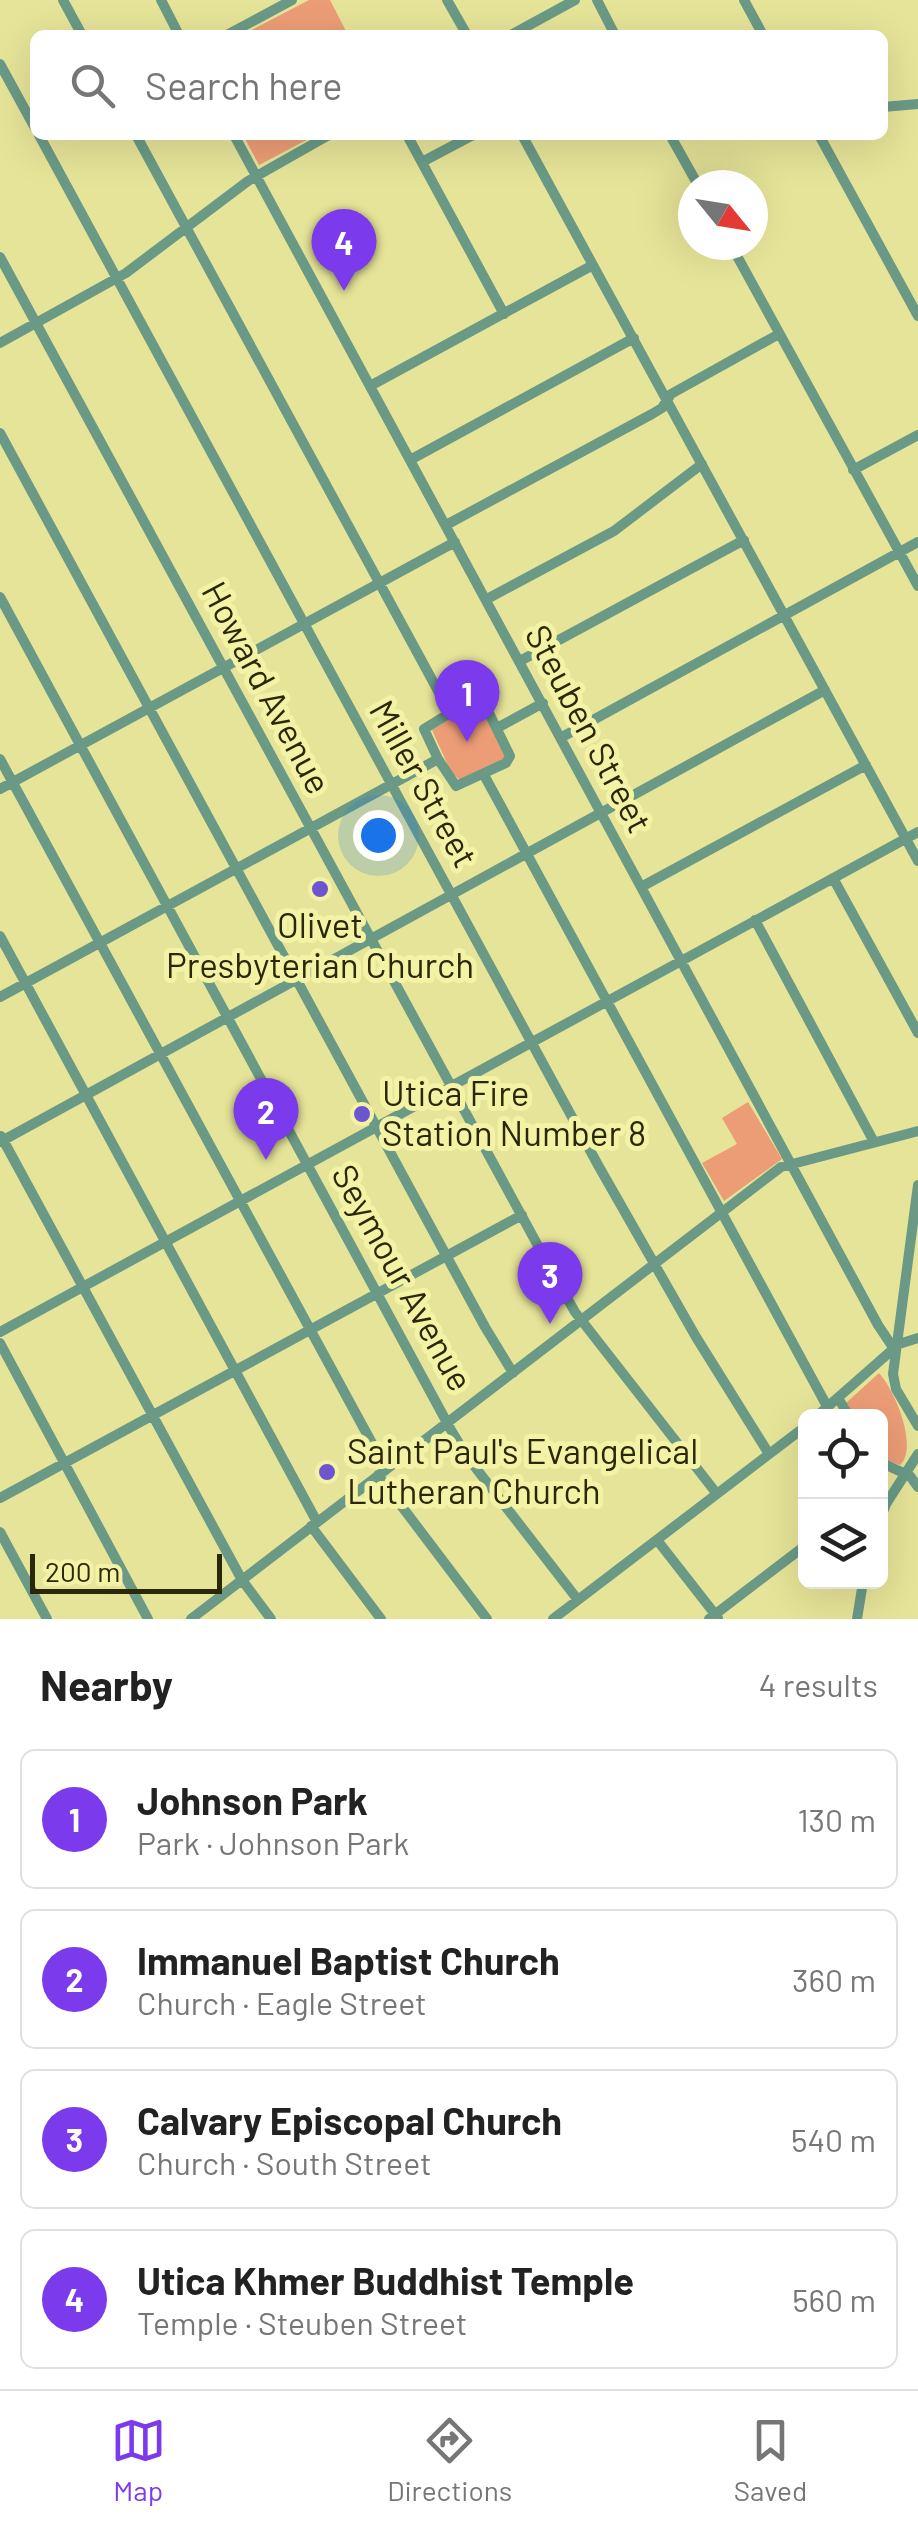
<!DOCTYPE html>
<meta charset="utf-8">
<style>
:root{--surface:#fff;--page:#f2f2f2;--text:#222;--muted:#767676;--line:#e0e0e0;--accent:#7c3aed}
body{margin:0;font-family:Barlow,sans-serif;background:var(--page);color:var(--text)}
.controls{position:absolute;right:30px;bottom:30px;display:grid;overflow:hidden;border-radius:15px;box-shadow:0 10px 40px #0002}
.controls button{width:90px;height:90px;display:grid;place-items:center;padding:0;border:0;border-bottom:2px solid var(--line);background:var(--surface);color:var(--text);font:50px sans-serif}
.compass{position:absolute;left:678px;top:170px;width:90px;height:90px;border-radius:50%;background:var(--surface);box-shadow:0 10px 40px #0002;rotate:120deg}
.scale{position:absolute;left:30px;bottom:25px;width:192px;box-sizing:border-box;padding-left:10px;border:5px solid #2a2809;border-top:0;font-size:28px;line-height:35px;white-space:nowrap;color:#2a2809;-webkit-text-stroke:8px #f3f2a5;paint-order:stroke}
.you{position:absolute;left:378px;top:835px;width:35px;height:35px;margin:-25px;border:8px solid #fff;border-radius:50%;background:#1a73e8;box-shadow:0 0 0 15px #1a73e833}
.badge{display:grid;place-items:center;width:65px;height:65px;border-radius:50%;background:var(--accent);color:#fff;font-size:32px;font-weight:700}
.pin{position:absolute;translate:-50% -82px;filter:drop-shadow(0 2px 5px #0008)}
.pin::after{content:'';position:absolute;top:52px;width:35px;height:30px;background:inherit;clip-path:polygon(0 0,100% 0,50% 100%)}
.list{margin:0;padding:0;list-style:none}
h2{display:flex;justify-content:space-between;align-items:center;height:130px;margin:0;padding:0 40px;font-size:42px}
h2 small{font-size:32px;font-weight:400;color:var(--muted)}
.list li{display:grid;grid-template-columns:65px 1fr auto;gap:30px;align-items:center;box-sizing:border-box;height:140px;margin:0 20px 20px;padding:0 20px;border:2px solid var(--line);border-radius:15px}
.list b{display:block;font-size:38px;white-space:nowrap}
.list p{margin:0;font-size:32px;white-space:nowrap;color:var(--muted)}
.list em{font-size:32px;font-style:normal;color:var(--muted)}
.icon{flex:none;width:55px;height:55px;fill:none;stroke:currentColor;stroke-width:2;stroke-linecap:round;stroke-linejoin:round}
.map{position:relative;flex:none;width:918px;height:1619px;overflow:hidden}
.search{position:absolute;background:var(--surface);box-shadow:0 10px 40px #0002;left:30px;right:30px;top:30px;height:110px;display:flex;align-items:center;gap:25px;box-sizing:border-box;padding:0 35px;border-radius:15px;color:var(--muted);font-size:38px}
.sheet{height:770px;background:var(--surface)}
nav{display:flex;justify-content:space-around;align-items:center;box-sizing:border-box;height:140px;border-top:2px solid var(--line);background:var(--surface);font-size:28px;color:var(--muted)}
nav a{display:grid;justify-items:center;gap:5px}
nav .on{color:var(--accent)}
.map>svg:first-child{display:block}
.green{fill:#ec9d76}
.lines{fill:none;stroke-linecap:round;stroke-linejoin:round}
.minor{stroke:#6a9a86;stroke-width:10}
.poi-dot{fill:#6c56d0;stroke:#f3f2a5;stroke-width:4}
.labels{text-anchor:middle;stroke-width:10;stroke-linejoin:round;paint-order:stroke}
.street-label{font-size:35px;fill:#2a2809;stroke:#f3f2a5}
.poi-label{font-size:35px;fill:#2a2809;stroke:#f3f2a5;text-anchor:start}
</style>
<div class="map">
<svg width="918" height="1619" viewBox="0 0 918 1619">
<rect width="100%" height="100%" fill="#e6e498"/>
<path class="green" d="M309 0H330L348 35H242Z
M243 135H316L259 165Z
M473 704 484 710 505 754 502 761 461 781 451 772 432 730Z
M748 1102 782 1159 724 1201 702 1163 737 1144 722 1118Z
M879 1373C897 1393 918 1449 900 1465L881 1458 880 1416H854L846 1403Z"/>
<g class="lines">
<path class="minor" d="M63 0 82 35
M161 0 179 35
M447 0 467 35
M597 0 615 35
M744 0 763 35
M227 35 292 0
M511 35 575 0
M0 64 35 128
M883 107 918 104
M39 135 598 1165 696 1337 769 1454
M136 135 449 711
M234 135 878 1325 894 1349
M407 135 504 314
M522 135 918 861
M670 135 698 185
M819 135 918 316
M422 162 473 135
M731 245 918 586
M0 257 549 1266 575 1312 717 1494
M0 343 126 273 248 181 329 135
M370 386 593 265
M0 433 485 1327 513 1373
M410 460 634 338
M853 470 918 435
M446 525 652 414 662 408 671 394 779 334
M0 597 451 1430 468 1458 578 1600
M487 599 614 531 702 464
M520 661 744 540
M471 700H478L487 709 510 756 506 763 456 786 438 759 424 729Z
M497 728 543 703
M562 737 918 542
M0 759 386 1469
M484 775 828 1408
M0 789 455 542
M833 878 918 1033
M641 887 866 765
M755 920 874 1142
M0 936 317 1522
M0 997 438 759
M1 1136 242 1580 271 1619
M0 1142 825 690
M918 1185 893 1374 896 1389 918 1426
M0 1332 918 832
M0 1343 148 1619
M838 1398 849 1416
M817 1416 899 1344 918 1338
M880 1462 910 1476 918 1487
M378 1475 487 1619
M0 1498 522 1215
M880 1520 886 1504 918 1454
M311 1526 381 1619
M0 1532 47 1619
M657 1540 718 1618
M191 1619 781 1167 918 1131
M553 1619 806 1426
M709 1619 806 1545
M857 1619 863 1582"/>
</g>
<g class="poi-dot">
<circle cx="320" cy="889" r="10"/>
<circle cx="362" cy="1114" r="10"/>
<circle cx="327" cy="1472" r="10"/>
</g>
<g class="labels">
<g class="street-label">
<text transform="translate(266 688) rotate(62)" y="12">Howard Avenue</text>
<text transform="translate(588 729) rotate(62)" y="12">Steuben Street</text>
<text transform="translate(423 784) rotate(61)" y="12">Miller Street</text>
<text transform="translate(402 1278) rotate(61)" y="12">Seymour Avenue</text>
</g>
<g class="poi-label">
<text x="320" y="938" text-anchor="middle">Olivet<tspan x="320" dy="40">Presbyterian Church</tspan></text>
<text x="382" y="1106">Utica Fire<tspan x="382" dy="40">Station Number 8</tspan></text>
<text x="347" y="1464">Saint Paul's Evangelical<tspan x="347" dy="40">Lutheran Church</tspan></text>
</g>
</g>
</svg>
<div class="controls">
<button><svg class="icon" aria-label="locate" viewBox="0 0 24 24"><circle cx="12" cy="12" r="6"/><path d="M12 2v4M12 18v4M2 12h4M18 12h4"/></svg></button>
<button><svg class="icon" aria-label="layers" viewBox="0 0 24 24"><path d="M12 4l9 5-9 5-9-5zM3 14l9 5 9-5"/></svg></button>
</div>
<svg class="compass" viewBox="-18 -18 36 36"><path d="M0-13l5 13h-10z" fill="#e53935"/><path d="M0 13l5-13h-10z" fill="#767676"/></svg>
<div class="scale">200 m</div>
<div class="you"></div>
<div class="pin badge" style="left:467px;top:742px">1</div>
<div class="pin badge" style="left:266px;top:1160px">2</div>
<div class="pin badge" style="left:550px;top:1324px">3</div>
<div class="pin badge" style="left:344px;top:291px">4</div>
<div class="search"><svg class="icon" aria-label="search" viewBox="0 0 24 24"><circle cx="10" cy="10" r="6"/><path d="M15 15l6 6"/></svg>Search here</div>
</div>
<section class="sheet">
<h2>Nearby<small>4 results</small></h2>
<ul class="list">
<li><span class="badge">1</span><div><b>Johnson Park</b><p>Park · Johnson Park</p></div><em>130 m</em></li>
<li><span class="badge">2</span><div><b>Immanuel Baptist Church</b><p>Church · Eagle Street</p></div><em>360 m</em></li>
<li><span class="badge">3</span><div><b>Calvary Episcopal Church</b><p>Church · South Street</p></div><em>540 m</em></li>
<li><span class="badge">4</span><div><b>Utica Khmer Buddhist Temple</b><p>Temple · Steuben Street</p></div><em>560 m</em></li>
</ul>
</section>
<nav>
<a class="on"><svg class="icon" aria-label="map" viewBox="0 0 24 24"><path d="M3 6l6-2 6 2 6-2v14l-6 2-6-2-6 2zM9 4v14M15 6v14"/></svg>Map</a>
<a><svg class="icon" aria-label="directions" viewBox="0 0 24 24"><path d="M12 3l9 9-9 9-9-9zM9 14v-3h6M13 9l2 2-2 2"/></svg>Directions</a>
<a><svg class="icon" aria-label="saved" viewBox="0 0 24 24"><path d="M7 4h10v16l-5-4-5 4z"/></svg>Saved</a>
</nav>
